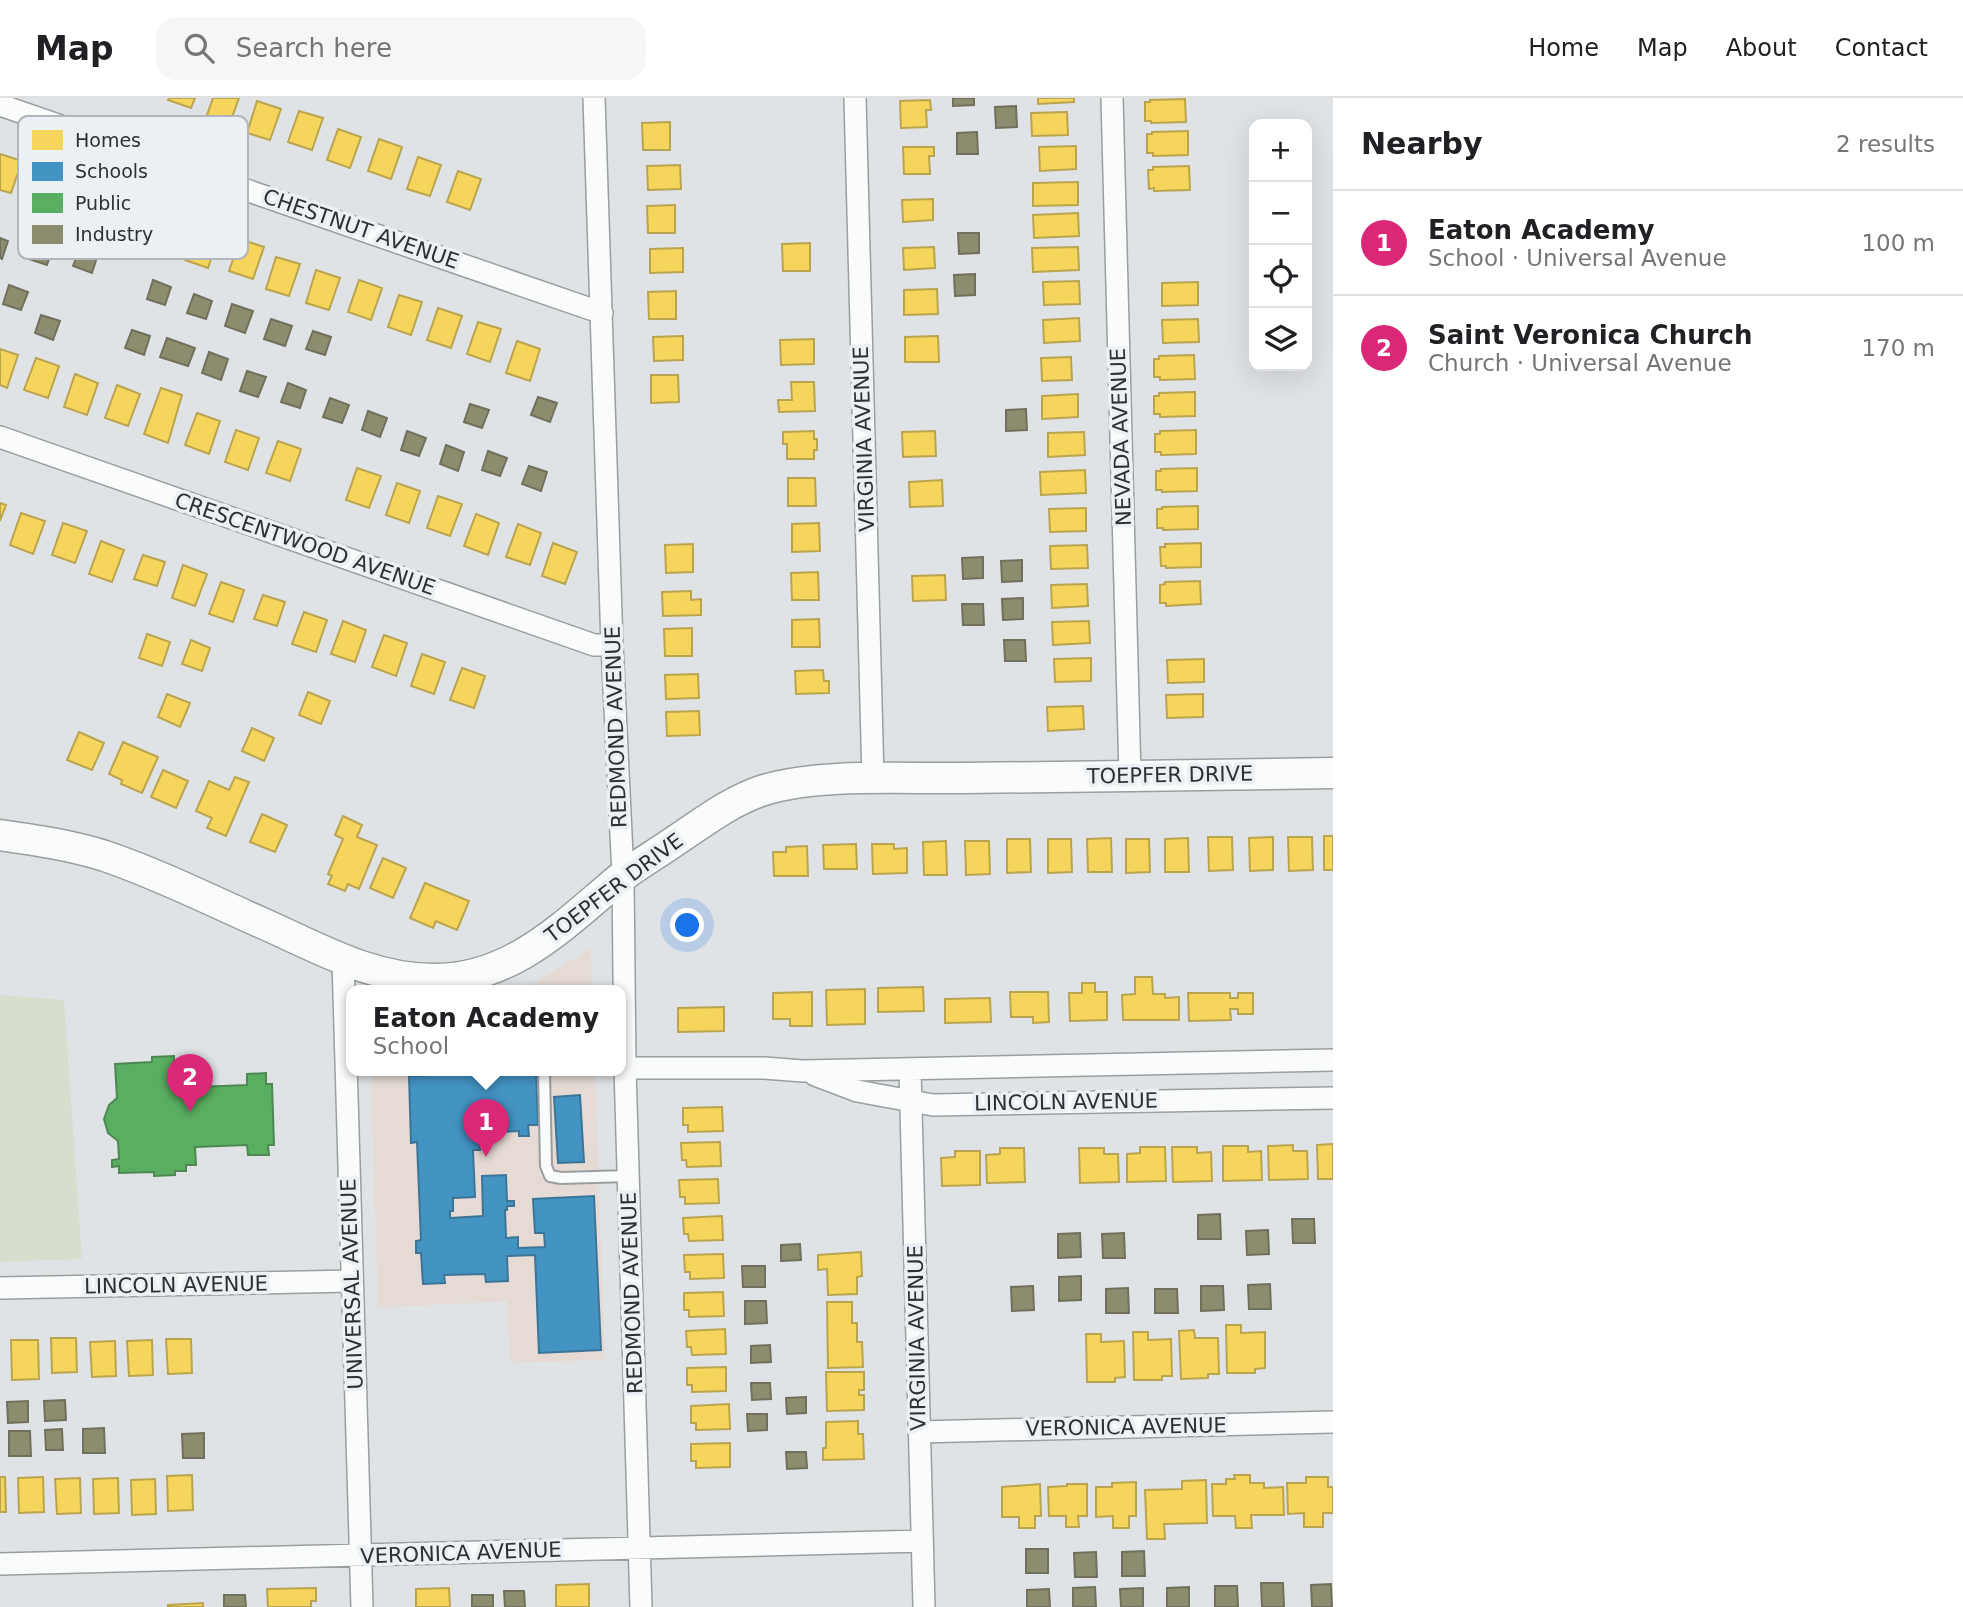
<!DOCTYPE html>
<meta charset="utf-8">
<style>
:root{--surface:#fff;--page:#f6f6f6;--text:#202124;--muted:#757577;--line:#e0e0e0;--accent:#db2777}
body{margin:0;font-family:"DejaVu Sans",sans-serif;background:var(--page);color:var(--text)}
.controls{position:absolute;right:21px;top:21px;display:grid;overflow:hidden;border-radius:14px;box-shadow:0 7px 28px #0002}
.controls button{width:63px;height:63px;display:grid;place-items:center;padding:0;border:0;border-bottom:2px solid var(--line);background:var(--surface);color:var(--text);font:35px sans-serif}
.you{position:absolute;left:688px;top:828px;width:24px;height:24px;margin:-18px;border:5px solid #fff;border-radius:50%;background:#1a73e8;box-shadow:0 0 0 10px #1a73e833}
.badge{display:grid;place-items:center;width:46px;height:46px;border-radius:50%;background:var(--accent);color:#fff;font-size:23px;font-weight:700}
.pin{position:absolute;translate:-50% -58px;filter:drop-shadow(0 2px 4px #0008)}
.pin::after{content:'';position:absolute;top:37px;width:24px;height:21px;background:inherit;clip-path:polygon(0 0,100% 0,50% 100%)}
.popup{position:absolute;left:346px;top:887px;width:280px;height:91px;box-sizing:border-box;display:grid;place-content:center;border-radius:14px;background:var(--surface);filter:drop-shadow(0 2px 5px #0005);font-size:23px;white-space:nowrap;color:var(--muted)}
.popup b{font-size:26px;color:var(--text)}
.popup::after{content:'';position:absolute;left:50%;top:100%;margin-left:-14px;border:14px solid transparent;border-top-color:var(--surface)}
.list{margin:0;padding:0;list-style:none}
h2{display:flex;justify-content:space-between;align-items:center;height:91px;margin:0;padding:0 28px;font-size:30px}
h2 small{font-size:23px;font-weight:400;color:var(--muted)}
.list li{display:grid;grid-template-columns:46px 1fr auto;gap:21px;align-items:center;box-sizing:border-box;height:105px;padding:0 28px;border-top:2px solid var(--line)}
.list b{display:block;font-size:26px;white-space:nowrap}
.list p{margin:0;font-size:23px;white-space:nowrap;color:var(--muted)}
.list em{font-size:23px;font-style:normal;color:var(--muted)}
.icon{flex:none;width:38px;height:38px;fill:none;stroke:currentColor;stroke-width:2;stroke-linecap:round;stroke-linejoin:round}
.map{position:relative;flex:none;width:1333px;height:1509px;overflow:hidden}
header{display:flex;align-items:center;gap:42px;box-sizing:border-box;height:98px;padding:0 35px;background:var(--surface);border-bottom:2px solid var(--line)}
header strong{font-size:33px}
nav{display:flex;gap:38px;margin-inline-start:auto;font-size:24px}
.search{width:490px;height:63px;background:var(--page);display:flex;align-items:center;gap:18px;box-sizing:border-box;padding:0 24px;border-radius:21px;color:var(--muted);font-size:26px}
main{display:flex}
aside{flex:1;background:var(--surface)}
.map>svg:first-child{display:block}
.education{fill:#e5dbd4}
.green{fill:#d7decd}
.homes{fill:#f6d55c;stroke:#baa44f;stroke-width:2}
.schools{fill:#4393c3;stroke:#3d7598;stroke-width:2}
.public{fill:#5aae61;stroke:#4d8853;stroke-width:2}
.industry{fill:#8c8c6e;stroke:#70705c;stroke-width:2}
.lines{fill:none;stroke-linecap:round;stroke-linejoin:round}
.lane-casing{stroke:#9b9ea0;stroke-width:14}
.street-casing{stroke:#9b9ea0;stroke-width:24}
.secondary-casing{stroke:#9b9ea0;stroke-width:33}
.lane{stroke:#fafbfb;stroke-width:10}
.street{stroke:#fafbfb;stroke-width:21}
.secondary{stroke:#fafbfb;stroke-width:30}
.labels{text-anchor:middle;stroke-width:7;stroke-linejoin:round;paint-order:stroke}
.street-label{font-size:21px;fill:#2e3032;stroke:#ebf0f5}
.key{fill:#ebf0f5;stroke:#b2b6ba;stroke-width:2}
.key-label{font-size:19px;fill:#2e3032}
</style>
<header>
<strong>Map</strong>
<div class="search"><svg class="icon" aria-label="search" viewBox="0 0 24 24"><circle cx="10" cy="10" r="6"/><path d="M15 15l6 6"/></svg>Search here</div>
<nav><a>Home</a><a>Map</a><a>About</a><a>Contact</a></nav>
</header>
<main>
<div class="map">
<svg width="1333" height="1509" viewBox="0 0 1333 1509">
<rect width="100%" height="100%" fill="#e0e3e6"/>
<path class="education" d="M591 850 592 893H522Z
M371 973H595L605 1262 510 1265 507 1203 378 1210Z"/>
<path class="green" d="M0 897 64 902 82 1161 0 1164Z"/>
<path class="homes" d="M169 0H195L191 10 168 2Z
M213 0H239L230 25 207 17Z
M1038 0H1074V4L1038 6Z
M1185 1 1186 24 1151 25V23H1145V4H1150V2Z
M930 2 931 12H926L927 29 901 30 900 3Z
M257 3 281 11 270 42 247 35Z
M299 13 323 20 312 52 288 44Z
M1067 14 1068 37 1032 38 1031 15Z
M670 24V52H643L642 25Z
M338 31 361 39 350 70 327 62Z
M1188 33V57L1153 58V55H1147V36H1152V34Z
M379 41 402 49 391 81 368 73Z
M1076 48V71L1040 73 1039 49Z
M903 49H934V58H929L930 76H904Z
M0 56 22 63 11 95 0 92Z
M418 59 441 67 430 98 407 91Z
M680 67 681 91 648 92 647 68Z
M1189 68 1190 92 1154 93V90L1149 91 1148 72H1153V69Z
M38 71 61 79 50 111 27 103Z
M458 73 481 81 470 112 447 104Z
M76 84 100 92 89 124 66 116Z
M1078 84V107L1033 108V85Z
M119 99 143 107 132 139 108 131Z
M933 101V122L903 124 902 102Z
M675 107V135H648L647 108Z
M1078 115 1079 138 1034 140 1033 117Z
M155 116 179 124 168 156 145 148Z
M195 130 219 137 208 170 185 162Z
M240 141 264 149 253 181 229 173Z
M810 145V173H783L782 146Z
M934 149 935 170 904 172 903 150Z
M1078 149 1079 172 1033 174 1032 150Z
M683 150V174L650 175V151Z
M276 159 300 166 289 198 266 191Z
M316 172 340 180 329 212 306 205Z
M359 182 382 190 371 222 348 214Z
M1079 183 1080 206 1044 207 1043 184Z
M1198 184V207L1162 208V185Z
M937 191 938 216 904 217V192Z
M676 193V221H649L648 194Z
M399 197 422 204 411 237 388 229Z
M438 210 462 218 451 250 427 242Z
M1079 220 1080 243 1044 245 1043 222Z
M1198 221 1199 244 1163 245 1162 222Z
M478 224 501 231 490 264 467 256Z
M683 238V262L654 263 653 239Z
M938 238 939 264H905V239Z
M814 241V266L781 267 780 242Z
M517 243 540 251 530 283 506 275Z
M0 251 18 257 7 290 0 287Z
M1194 257 1195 281 1160 282V279H1154V261H1159V258Z
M1071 259 1072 282 1042 283 1041 260Z
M36 260 59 268 48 300 24 292Z
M75 276 98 285 87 317 64 309Z
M651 277H678L679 304 651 305Z
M791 284H814L815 313 779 314 778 302H792Z
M117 287 140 296 128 328 105 320Z
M161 290 182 297 168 345 144 336Z
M1195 294V318L1160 319V316H1154V298H1159V295Z
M1078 296V319L1042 321V298Z
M197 315 220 323 209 356 185 347Z
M236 332 259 340 248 372 225 364Z
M1196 332V356L1161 357V354H1155V336H1160V333Z
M814 333V341H817V352H814V361H787V346H783V334Z
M935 333 936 358 903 359 902 334Z
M1084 334 1085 357 1048 359V335Z
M278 343 301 351 290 383 266 375Z
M357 370 381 378 369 410 346 402Z
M1197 370V393L1162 394V392H1156V373H1161V371Z
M1085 372 1086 395 1041 397 1040 374Z
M788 380H815L816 408H788Z
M942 382 943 408 910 409 909 384Z
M397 385 420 393 409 425 386 417Z
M438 398 462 406 450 438 427 430Z
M0 405 6 407 0 423Z
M1198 408V431L1163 432V430H1157V411H1162V409Z
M1086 410V433L1050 434 1049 411Z
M21 415 45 423 33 456 10 447Z
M476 416 499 425 488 457 464 448Z
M63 425 87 433 75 465 52 457Z
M819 425 820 453 792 454V426Z
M518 426 541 435 530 467 506 459Z
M101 443 124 452 112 484 89 476Z
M553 445 577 454 565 486 542 478Z
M1201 445V469L1166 470V468H1161L1160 449H1165V446Z
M693 446V474L666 475 665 447Z
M1087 447 1088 470 1051 471 1050 448Z
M143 457 165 464 157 488 134 481Z
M183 467 207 476 195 508 172 500Z
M818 474 819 502H792L791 475Z
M945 477 946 502 913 503 912 478Z
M1200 483 1201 506 1166 508V505H1160V487L1165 486V484Z
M221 484 244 492 233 524 209 516Z
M1087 486 1088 508 1052 510 1051 487Z
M691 493V502L701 501V517L663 518 662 494Z
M263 497 285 504 277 528 254 521Z
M304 514 327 522 316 554 292 546Z
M819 521 820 549H792V522Z
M343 523 366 532 355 564 331 556Z
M1089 523 1090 545 1053 547 1052 524Z
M692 530V558H665L664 531Z
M147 536 170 544 162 568 139 560Z
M384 537 407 545 396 578 372 569Z
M191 542 210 550 202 573 182 566Z
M422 556 445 564 434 596 411 588Z
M1091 560V583L1055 584 1054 561Z
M1204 561V584L1168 585 1167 562Z
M462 570 485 578 474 610 450 602Z
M823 572 824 583H829V595L796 596 795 573Z
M698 576 699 600 666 601 665 577Z
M308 594 330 603 321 626 299 617Z
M167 596 190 605 180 629 158 619Z
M1203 596V619L1167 620 1166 597Z
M1083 608 1084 631 1048 633 1047 609Z
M699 613 700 637 667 638 666 614Z
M252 630 274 640 264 663 242 653Z
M79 634 104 645 92 672 67 662Z
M123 644 158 659 142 695 121 686 122 682 109 676Z
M163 672 188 683 176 710 151 699Z
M235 679 249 684 226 738 207 730 212 720 196 713 209 683 229 692Z
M262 716 287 727 275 754 250 744Z
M343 718 362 727 357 739 377 747 359 791 348 786 345 793 328 786 332 778 328 776 343 741 335 737Z
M1324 738H1333V772H1324Z
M1208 739H1232L1233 772 1209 773Z
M1273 739V772L1250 773 1249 740Z
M1288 739H1312L1313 772 1289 773Z
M1111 740 1112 774H1088L1087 741Z
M1188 740 1189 774H1165V741Z
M1007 741H1030L1031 774 1007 775Z
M1048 741H1071L1072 774 1048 775Z
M1126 741H1149L1150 774 1126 775Z
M946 743 947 777H924L923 744Z
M965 743H989L990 776 966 777Z
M856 746 857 771H824L823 747Z
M872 746H894V751L907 750V775L873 776Z
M807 748 808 778H774L773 754H786V749Z
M383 760 406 770 393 800 370 790Z
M425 785 469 803 457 832 436 823 433 830 410 820Z
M1135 879H1152L1153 896H1165V900L1179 899V922H1123L1122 897 1135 896Z
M1082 885H1095V894H1107V922L1070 923 1069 895H1082Z
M923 889 924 913 878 914V890Z
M865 891V926L827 927 826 892Z
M812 894V928H790V921H773V895Z
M1010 894H1048L1049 924 1033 925V919H1011Z
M1188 895H1230V900H1238V895H1253V916H1238V911H1230L1231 922 1189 923Z
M990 900 991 924 945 925V901Z
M724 909V933L678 934V910Z
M722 1009 723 1033 688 1034V1027H683V1010Z
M720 1044 721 1068 687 1069 686 1062H682L681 1045Z
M1333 1046V1081H1318L1317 1047Z
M1293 1047V1053H1307L1308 1081 1269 1082 1268 1048Z
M1223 1048H1248V1054L1261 1053 1262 1082 1223 1083Z
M1140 1049H1165L1166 1083 1127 1084V1056L1140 1055Z
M1172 1049H1197V1055L1211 1054 1212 1083 1173 1084Z
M1000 1050H1024L1025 1084 987 1085 986 1057 1000 1056Z
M1079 1050H1104V1056H1118L1119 1084 1080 1085Z
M955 1053H980V1087L942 1088 941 1060 955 1059Z
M718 1081 719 1105 685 1106V1099H680L679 1082Z
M722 1118 723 1142 689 1143 688 1136H684L683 1120Z
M861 1154 862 1178 857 1179V1196L828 1197 827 1171 818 1172V1157Z
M723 1156 724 1180 690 1181V1174H685L684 1157Z
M723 1194 724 1218 689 1219V1212H684V1195Z
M827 1204H852V1225H857V1244H862L863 1269 828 1270Z
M1226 1227H1241V1235L1265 1234V1270L1255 1271V1275H1227Z
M725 1231 726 1256 692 1257 691 1249H687L686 1233Z
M1194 1232 1195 1240H1218L1219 1276H1208V1280L1181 1281 1179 1233Z
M1133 1234H1148V1242L1171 1241 1172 1278H1162V1282H1134Z
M1086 1236H1101V1244L1124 1243 1125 1279 1115 1280V1284H1087Z
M51 1240H76L77 1274 52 1275Z
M166 1241H191L192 1275 168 1276Z
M11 1242H38L39 1281 12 1282Z
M152 1242 153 1277 129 1278 127 1243Z
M115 1243 116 1278 92 1279 90 1244Z
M726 1269V1293L692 1294V1287H687V1270Z
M826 1274H864V1292H859V1297H864V1312L827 1313Z
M729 1306 730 1331 696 1332V1325H691V1308Z
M858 1323V1336H863L864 1361 823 1362V1350H826V1324Z
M730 1345V1369L696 1370V1363H691V1346Z
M192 1377 193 1412 168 1413 167 1378Z
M1234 1377H1250V1385H1264V1390L1283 1389 1284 1417H1251L1252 1430H1236L1235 1418H1213L1212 1386H1226V1381H1235Z
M0 1379H5L6 1414H0Z
M43 1379 44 1414 19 1415 18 1380Z
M1306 1379H1328V1389H1333V1415H1323V1429H1304V1415L1288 1416 1287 1385H1306Z
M80 1380 81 1415 57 1416 55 1381Z
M118 1380 119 1415 94 1416 93 1381Z
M155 1381 156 1416 132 1417 131 1382Z
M1206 1382 1207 1425 1164 1426 1165 1441H1147L1145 1392 1182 1391V1383Z
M1136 1384V1418H1129V1430H1113V1418L1096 1419V1389H1112V1385Z
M1040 1386 1041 1418H1035V1430H1019V1419H1002V1389Z
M1067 1386H1087V1418H1078L1079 1429H1066V1418H1049L1048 1389 1067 1388Z
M589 1486V1509H556V1487Z
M316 1490V1503H311V1509H268L267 1491Z
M449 1490 450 1509H416V1491Z
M203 1505V1509H168V1507Z"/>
<path class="schools" d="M536 973 538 1027H528L529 1038H519V1033L475 1035 476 1041H479L480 1052H473L475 1099 453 1100V1113H450V1120L483 1118 482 1078 506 1077 507 1103H514V1108H507V1112H505L506 1140 518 1139V1150L545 1149 544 1135H535L533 1101 594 1098 601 1252 539 1255 535 1157 507 1158 508 1183 486 1184 485 1176 444 1177 445 1185 423 1186 421 1155H416V1143L421 1142 417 1044 411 1045 409 978Z
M580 997 584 1064 558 1065 554 999Z"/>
<path class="public" d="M174 958V964L196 963 197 989 247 987V976L266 975V986H272L274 1047H268L269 1057H248L247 1047 195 1049 196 1067H186V1073H175V1077L154 1078V1074L119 1075V1068L112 1069V1062L119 1061 118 1043 108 1035 104 1021 109 1007 117 1000 115 966 152 964V959Z"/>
<path class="industry" d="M953 0H974V7L953 8Z
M1016 8 1017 29 996 30 995 9Z
M977 34 978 56H957V35Z
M958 135H979V155L959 156Z
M0 140 8 143 2 161 0 160Z
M35 142 53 149 47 167 29 161Z
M80 150 98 156 92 175 73 168Z
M975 176V197L955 198 954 177Z
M153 182 171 189 165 207 147 201Z
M9 187 28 194 21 212 3 206Z
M194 196 212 203 206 221 187 215Z
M232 206 253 213 245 235 225 228Z
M41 217 60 223 53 242 35 235Z
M271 221 292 228 285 248 264 241Z
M132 232 150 238 144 257 125 250Z
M313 233 331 239 325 257 306 251Z
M167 240 195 250 188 268 160 259Z
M209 254 228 261 221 282 202 275Z
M247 273 266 279 258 299 240 293Z
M288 285 306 292 300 310 281 304Z
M538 299 557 305 550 324 531 317Z
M330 300 349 307 342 325 323 319Z
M470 306 489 312 482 330 464 324Z
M1026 311 1027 332 1006 333V312Z
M368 313 387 320 380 339 362 332Z
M407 333 426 340 419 358 401 352Z
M446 347 464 354 458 373 440 366Z
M488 353 507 360 500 378 482 372Z
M529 368 547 374 541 393 522 386Z
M983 459V480L963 481 962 460Z
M1022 462V483L1002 484 1001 463Z
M1023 500V521L1003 522 1002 501Z
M962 506H983L984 527H963Z
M1004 542H1025L1026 563H1005Z
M1220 1116 1221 1141H1198V1117Z
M1292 1121H1314L1315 1145H1293Z
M1268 1132 1269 1156 1247 1157 1246 1133Z
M1080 1135 1081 1159 1058 1160V1136Z
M1124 1135 1125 1160H1103L1102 1136Z
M800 1146 801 1162 781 1163V1147Z
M742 1168H765V1189H743Z
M1081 1178V1202L1059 1203V1179Z
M1270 1186 1271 1211H1249L1248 1187Z
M1033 1188 1034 1212 1012 1213 1011 1189Z
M1201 1188H1223L1224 1212 1201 1213Z
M1128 1190 1129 1215H1106V1191Z
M1155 1191H1177L1178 1215H1155Z
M745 1203H766L767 1225 745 1226Z
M770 1247 771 1264 751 1265V1248Z
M751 1285H770L771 1301 752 1302Z
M806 1299V1315L787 1316 786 1300Z
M65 1302 66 1322 45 1323 44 1303Z
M28 1303V1324L8 1325 7 1304Z
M747 1316H767V1332L748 1333Z
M104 1330 105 1355H83V1331Z
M62 1331 63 1352H46L45 1332Z
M9 1333H30L31 1358H9Z
M204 1335V1360H183L182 1336Z
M786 1354H806L807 1370 787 1371Z
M1026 1451H1048V1475H1026Z
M1144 1453 1145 1478H1122V1454Z
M1096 1454 1097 1479H1075L1074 1455Z
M1261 1485H1283L1284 1509H1262Z
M1331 1486 1332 1509H1312L1311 1487Z
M1215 1488H1237L1238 1509H1215Z
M1095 1489 1096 1509H1073V1490Z
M1189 1489V1509H1167V1490Z
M1143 1490V1509H1121L1120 1491Z
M1049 1491 1050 1509H1027V1492Z
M504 1493H524L525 1509H505Z
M224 1497H245L246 1509H224Z
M472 1497H493V1509H472Z"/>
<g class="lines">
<g class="lane-casing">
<path id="lane" d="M544 973 546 1068 550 1078 561 1080 628 1078"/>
</g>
<g class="street-casing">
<path id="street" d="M594 0 612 547 623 778 625 970 641 1509
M855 0 873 681
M1112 0 1130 678
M0 7 602 215
M0 339 594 547H612
M343 862 362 1509
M625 970H764L803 973 1333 962
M910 972 924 1509
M815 977 857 993 933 1007 1333 1000
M0 1190 352 1183
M919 1334 1333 1324
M0 1466 922 1443"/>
</g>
<g class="secondary-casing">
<path id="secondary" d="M0 737C35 742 70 747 105 758 158 776 210 802 262 825 319 850 372 882 436 881 512 881 565 826 619 781 635 768 655 757 672 745 701 726 730 703 764 692 820 675 903 681 963 680 1086 679 1210 677 1333 675"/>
</g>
<use href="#lane" class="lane"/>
<use href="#street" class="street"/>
<use href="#secondary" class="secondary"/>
</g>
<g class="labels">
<g class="street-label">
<text transform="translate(361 131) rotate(19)" y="7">CHESTNUT AVENUE</text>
<text transform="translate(1121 339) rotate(-92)" y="7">NEVADA AVENUE</text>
<text transform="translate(864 341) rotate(-92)" y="7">VIRGINIA AVENUE</text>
<text transform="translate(305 446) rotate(19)" y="7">CRESCENTWOOD AVENUE</text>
<text transform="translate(616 629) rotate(-92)" y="7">REDMOND AVENUE</text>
<text transform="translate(1170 677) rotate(-1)" y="7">TOEPFER DRIVE</text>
<text transform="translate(614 790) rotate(-37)" y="7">TOEPFER DRIVE</text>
<text transform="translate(1066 1004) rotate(-1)" y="7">LINCOLN AVENUE</text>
<text transform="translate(352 1186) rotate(-92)" y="7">UNIVERSAL AVENUE</text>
<text transform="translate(176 1187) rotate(-1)" y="7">LINCOLN AVENUE</text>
<text transform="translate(632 1195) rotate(-92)" y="7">REDMOND AVENUE</text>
<text transform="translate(917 1240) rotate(-91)" y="7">VIRGINIA AVENUE</text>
<text transform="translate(1126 1329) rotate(-1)" y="7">VERONICA AVENUE</text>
<text transform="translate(461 1455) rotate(-2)" y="7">VERONICA AVENUE</text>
</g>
</g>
<rect x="18" y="18" width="230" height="143" rx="10" class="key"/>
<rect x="32" y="32" width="31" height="20" fill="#f6d55c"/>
<rect x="32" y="64" width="31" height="19" fill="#4393c3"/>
<rect x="32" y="95" width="31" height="20" fill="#5aae61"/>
<rect x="32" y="127" width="31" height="19" fill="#8c8c6e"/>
<g class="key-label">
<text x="75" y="49">Homes</text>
<text x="75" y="80">Schools</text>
<text x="75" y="112">Public</text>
<text x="75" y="143">Industry</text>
</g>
</svg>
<div class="controls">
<button>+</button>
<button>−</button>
<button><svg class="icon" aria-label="locate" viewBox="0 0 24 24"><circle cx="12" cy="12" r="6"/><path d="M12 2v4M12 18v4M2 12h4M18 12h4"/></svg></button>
<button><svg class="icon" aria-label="layers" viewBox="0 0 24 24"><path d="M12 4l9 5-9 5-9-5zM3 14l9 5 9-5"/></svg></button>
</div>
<div class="you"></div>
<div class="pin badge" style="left:486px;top:1059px">1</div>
<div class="popup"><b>Eaton Academy</b>School</div>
<div class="pin badge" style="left:190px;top:1014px">2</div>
</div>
<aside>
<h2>Nearby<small>2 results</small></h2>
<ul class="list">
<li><span class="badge">1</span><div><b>Eaton Academy</b><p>School · Universal Avenue</p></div><em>100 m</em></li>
<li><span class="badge">2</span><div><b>Saint Veronica Church</b><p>Church · Universal Avenue</p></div><em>170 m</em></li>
</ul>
</aside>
</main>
